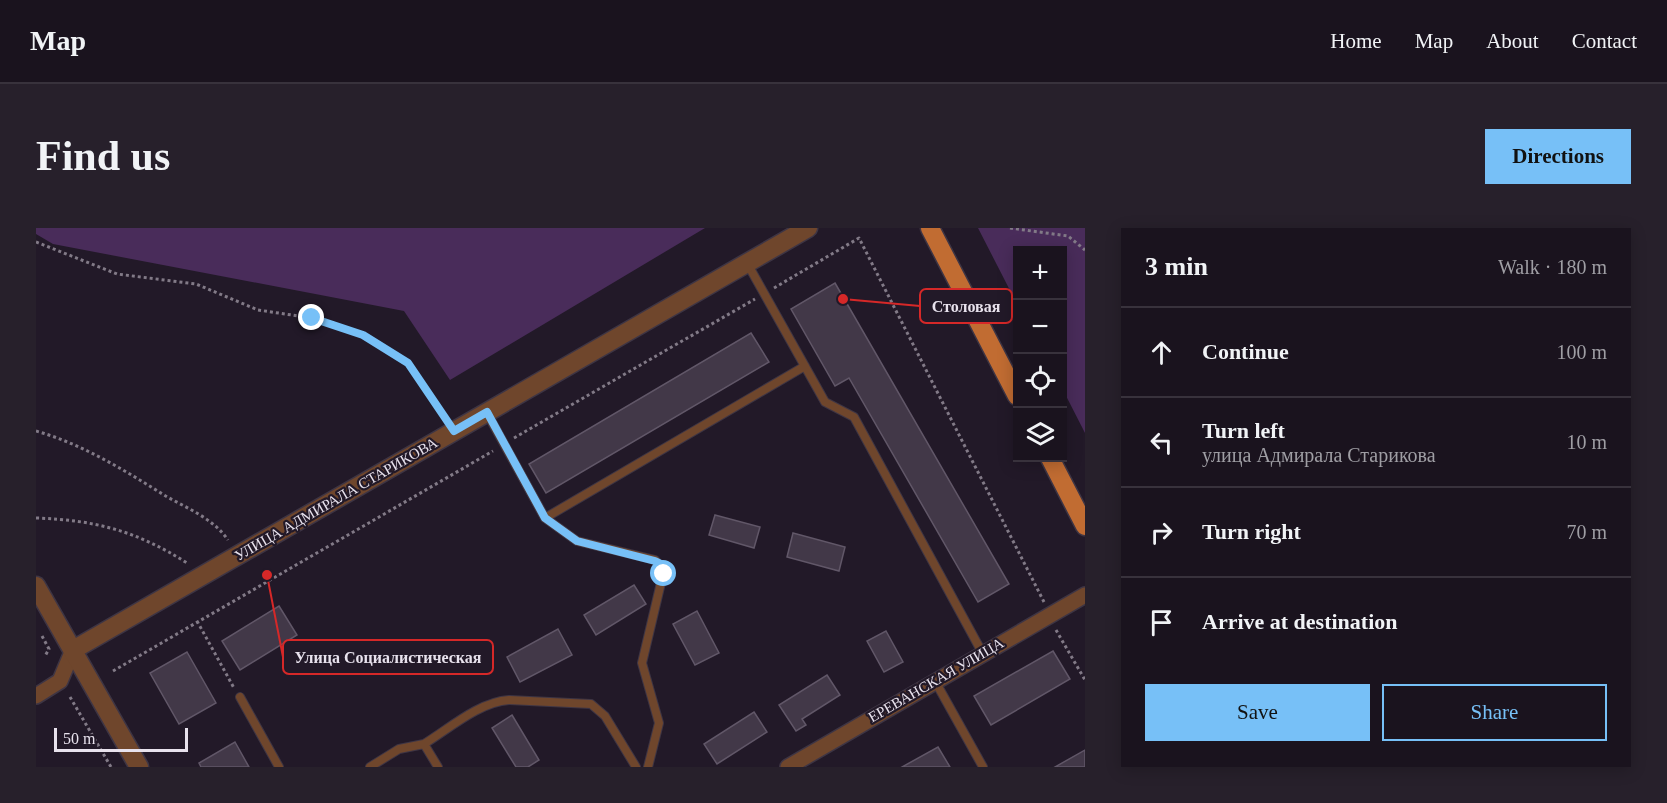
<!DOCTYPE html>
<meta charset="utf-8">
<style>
:root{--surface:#1a131e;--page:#27202b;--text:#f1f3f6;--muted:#9f9ea4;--line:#38323c;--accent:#77c0f7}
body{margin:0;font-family:Georgia,serif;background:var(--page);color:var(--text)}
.controls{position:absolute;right:18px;top:18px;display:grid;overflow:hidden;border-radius:0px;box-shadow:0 3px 15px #0003}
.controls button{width:54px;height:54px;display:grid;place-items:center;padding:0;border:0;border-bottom:2px solid var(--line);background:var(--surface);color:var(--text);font:30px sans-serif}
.scale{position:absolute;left:18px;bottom:15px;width:134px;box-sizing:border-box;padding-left:6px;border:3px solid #e8e2ed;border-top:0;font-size:16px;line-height:21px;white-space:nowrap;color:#e8e2ed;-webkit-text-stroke:4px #221928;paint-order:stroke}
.stop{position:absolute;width:18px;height:18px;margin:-14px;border:4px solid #77c0f7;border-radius:50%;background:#fff}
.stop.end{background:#77c0f7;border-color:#fff;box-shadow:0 2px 6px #0008}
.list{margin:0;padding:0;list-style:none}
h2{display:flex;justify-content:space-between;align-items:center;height:78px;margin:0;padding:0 24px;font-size:26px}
h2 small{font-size:20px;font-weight:400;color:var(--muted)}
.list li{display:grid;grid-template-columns:39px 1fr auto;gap:18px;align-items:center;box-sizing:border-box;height:90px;padding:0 24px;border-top:2px solid var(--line)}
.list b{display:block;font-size:22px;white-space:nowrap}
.list p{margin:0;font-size:20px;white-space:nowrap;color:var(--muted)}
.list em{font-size:20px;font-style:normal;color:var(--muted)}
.actions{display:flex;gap:12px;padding:18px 24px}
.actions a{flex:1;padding:14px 0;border:2px solid var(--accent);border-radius:0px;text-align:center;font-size:21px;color:var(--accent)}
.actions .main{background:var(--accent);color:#111}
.icon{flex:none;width:33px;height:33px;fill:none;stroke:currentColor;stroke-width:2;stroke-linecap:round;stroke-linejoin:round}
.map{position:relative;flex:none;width:1049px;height:539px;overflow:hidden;border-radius:0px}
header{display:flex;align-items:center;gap:36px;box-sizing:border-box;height:84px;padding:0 30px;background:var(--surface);border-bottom:2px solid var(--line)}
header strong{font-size:28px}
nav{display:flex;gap:33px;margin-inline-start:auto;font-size:21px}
.intro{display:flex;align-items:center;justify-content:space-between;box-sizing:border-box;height:144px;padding:0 36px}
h1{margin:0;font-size:42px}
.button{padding:15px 27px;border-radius:0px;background:var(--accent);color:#111;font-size:21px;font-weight:700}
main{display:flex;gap:36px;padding:0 36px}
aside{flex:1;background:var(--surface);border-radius:0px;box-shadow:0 3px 15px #0003}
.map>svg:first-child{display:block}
.green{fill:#492c5a}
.building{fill:#423848;stroke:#615768;stroke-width:1.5}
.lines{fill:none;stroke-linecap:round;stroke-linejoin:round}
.service-casing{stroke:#3e3544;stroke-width:10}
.minor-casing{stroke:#3e3544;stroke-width:18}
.tertiary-casing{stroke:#3e3544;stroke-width:21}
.primary-casing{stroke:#3e3544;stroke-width:21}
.path{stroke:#827a87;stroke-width:3;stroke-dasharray:3 3;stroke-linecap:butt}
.service{stroke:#6f462c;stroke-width:8}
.minor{stroke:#6f462c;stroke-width:15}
.tertiary{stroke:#6f462c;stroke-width:18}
.primary{stroke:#c16c32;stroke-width:18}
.route{stroke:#77c0f7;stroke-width:8}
.labels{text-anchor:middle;stroke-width:4.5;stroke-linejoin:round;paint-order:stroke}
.street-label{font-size:15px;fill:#e8e2ed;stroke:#221928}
.leader{fill:none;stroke:#d62828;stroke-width:2}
.callout-dot{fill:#d62828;stroke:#221928;stroke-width:2}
.callout{fill:#221928;stroke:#d62828;stroke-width:2}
.callout-label{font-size:16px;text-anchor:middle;font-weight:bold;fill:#e8e2ed}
</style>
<header>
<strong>Map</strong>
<nav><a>Home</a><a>Map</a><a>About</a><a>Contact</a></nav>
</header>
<div class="intro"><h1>Find us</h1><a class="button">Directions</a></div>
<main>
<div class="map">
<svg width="1049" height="539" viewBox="0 0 1049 539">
<rect width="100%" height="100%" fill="#221928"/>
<path class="green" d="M0 0H669L414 152 368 83 17 16 0 6Z
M942 0H1049V205L1027 162 1026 22H981V76Z"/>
<path class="building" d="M799 55 973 356 942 374 813 150 799 158 755 81Z
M715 105 733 134 510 265 493 236Z
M679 287 724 299 718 320 673 307Z
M757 305 809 319 803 343 751 329Z
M598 357 610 376 560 407 548 387Z
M243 378 261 407 204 442 186 413Z
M661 383 683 425 659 437 637 396Z
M522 401 536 427 484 454 471 429Z
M850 403 867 434 848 444 831 413Z
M1017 423 1034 451 955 497 938 468Z
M151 424 180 475 143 496 114 445Z
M791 447 804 467 766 491 770 497 760 503 743 477Z
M718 484 731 504 681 536 668 516Z
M476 487 503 532 492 539H480L456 500Z
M199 514 213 539H165L163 535Z
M902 519 914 539H866Z
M1049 522V539H1019Z"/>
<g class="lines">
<g class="service-casing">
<path id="service" d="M711 35 789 174 818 189 947 426
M451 185 509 290 769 138
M509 290 541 313 619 332 628 342 606 435 623 495 612 539
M899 453 947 539
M204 469 243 539
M334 539 363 521 388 516
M402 539 388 516C414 500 443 474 473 472L555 476 569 488 600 539"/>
</g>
<g class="minor-casing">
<path id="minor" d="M0 468 24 453 37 422
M752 539 1049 367"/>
</g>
<g class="tertiary-casing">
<path id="tertiary" d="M0 358 103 539
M37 422 772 0"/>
</g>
<g class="primary-casing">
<path id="primary" d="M894 0 981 168
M1014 230 1049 298"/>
</g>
<path class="path" d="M974 0 1032 8 1049 22
M0 14 81 46 160 56 222 82 276 90 327 107 372 135 408 189
M738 60 823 10 1008 374
M0 203C46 216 88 242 128 267 150 280 177 290 192 312
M478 210 719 71
M0 290C59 292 101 303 151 335
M161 393 198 460
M1020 402 1049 452
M6 408 13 421 9 428
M77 443 457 223
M34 469 75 539"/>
<use href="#service" class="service"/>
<use href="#minor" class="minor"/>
<use href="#tertiary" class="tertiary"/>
<use href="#primary" class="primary"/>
</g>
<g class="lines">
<path class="route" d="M276 90 327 107 372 135 418 203 451 184 509 290 541 313 619 333 625 336 628 346"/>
</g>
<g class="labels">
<g class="street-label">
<text transform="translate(300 271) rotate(-30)" y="5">УЛИЦА АДМИРАЛА СТАРИКОВА</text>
<text transform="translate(900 452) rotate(-30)" y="5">ЕРЕВАНСКАЯ УЛИЦА</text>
</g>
</g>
<path class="leader" d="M807 71L884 78M231 347L247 429"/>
<g class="callout-dot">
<circle cx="807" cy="71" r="6"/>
<circle cx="231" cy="347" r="6"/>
</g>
<g class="callout">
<rect x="884" y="61" width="92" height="34" rx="6"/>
<rect x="247" y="412" width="210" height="34" rx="6"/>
</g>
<g class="callout-label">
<text x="930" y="84">Столовая</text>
<text x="352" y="435">Улица Социалистическая</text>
</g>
</svg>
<div class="controls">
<button>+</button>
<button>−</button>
<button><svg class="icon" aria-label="locate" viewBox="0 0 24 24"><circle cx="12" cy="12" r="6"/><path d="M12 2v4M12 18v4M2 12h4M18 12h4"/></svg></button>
<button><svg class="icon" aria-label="layers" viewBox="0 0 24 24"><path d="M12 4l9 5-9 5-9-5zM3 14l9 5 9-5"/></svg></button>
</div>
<div class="scale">50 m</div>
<div class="stop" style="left:628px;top:346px"></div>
<div class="stop end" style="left:276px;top:90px"></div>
</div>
<aside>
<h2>3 min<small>Walk · 180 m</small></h2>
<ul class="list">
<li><svg class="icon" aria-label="ahead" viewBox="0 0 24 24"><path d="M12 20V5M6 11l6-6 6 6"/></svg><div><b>Continue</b></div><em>100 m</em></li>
<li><svg class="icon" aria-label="left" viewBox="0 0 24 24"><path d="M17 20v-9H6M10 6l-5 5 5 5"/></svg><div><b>Turn left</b><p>улица Адмирала Старикова</p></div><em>10 m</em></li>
<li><svg class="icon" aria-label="right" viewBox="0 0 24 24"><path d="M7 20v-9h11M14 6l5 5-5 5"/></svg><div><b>Turn right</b></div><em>70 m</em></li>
<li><svg class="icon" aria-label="arrive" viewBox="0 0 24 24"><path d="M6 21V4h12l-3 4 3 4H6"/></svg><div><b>Arrive at destination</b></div></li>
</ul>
<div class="actions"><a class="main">Save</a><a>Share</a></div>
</aside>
</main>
